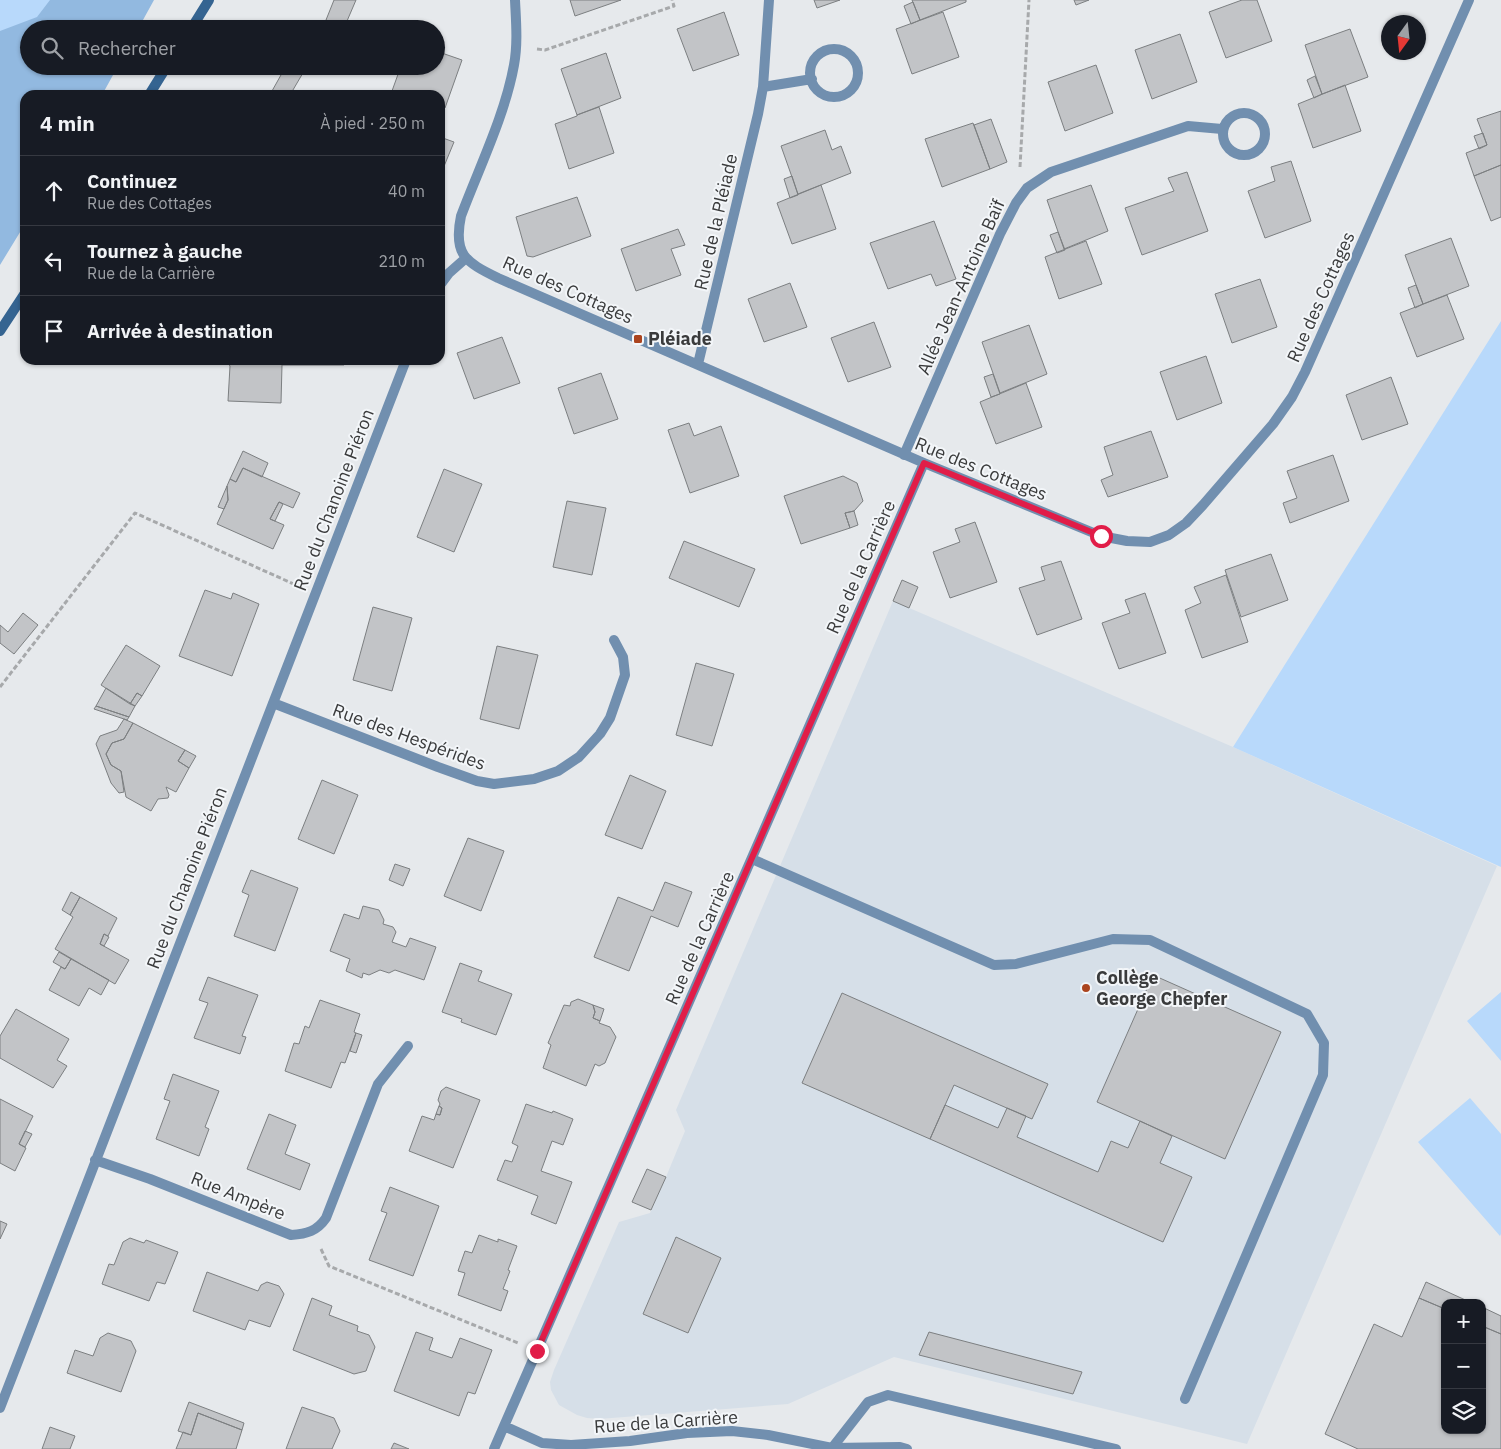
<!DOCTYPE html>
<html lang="fr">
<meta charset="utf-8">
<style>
:root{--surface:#171b24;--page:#242831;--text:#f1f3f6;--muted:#9ea1a6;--line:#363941}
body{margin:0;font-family:"IBM Plex Sans",sans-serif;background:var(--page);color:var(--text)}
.controls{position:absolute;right:15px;bottom:15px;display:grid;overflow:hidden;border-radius:10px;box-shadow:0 1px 4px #0004}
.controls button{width:45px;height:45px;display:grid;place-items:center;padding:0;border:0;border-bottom:1px solid var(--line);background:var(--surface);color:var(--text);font:25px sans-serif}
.compass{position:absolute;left:1381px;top:15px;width:45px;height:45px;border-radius:50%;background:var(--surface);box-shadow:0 1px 4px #0004;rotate:195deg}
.stop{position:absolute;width:15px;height:15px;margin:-11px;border:4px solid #e11d48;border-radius:50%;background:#fff}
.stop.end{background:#e11d48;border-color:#fff;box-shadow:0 1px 5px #0008}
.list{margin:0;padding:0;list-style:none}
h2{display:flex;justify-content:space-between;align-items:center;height:65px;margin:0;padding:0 20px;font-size:21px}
h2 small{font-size:16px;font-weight:400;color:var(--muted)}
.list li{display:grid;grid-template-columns:32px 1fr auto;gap:15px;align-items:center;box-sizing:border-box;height:70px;padding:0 20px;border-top:1px solid var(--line)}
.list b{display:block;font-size:19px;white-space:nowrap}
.list p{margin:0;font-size:16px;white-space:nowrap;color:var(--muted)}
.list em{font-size:16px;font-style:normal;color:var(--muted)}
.icon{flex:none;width:28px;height:28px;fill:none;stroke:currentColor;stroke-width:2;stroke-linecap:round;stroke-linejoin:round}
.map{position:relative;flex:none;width:1501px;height:1449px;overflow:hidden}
.search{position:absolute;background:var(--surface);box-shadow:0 1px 4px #0004;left:20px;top:20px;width:425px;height:55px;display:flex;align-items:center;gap:12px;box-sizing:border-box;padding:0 18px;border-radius:28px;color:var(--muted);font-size:19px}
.panel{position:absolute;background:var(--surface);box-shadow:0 1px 4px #0004;left:20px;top:90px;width:425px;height:275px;border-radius:15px}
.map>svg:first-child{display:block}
.built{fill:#d6dfe8}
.green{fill:#b8d9fb}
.forest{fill:#92b9e0}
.building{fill:#c2c4c7;stroke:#7c7f81}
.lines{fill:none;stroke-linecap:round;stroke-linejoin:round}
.path{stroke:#a7a9ab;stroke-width:3;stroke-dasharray:5 2.5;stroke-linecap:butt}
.lane{stroke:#718faf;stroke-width:10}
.street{stroke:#718faf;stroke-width:10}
.secondary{stroke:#356491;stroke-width:10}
.route{stroke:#e11d48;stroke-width:6}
.poi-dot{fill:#ab441e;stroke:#f3f6f9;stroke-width:2}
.labels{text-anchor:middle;stroke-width:4;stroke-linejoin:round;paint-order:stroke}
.street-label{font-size:18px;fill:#3a3b3c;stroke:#f3f6f9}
.poi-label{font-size:18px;font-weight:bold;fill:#3a3b3c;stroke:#f3f6f9;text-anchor:start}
</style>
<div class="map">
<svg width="1501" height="1449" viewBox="0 0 1501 1449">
<rect width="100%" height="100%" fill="#e6e9ec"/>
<path class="built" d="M893 601 1233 747 1497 866 1247 1444 894 1357 788 1404 599 1419 587 1418 577 1415 559 1405 551 1390 550 1382 554 1370 619 1222 650 1213 666 1177 685 1131 676 1110Z"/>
<path class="green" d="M0 0H103L29 29V66L25 95 0 139Z
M1501 321V867L1233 747Z
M1501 992V1061L1467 1021Z
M1470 1098 1501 1134V1234L1500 1236 1418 1142Z"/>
<path class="forest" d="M50 0H154L138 29H29V66H118L102 95H25V224L0 265V31L37 17Z"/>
<path class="building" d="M334 0H356L344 28 326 20Z
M570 0H621L575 16Z
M814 0H840L817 8Z
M912 0H966V2L920 20Z
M1074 0H1089L1076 5Z
M1242 0H1257L1272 41 1226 58 1209 12Z
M913 2 920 20 911 24 904 6Z
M724 12 739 55 693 71 677 29Z
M943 12 959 57 912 74 896 29Z
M1350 29 1368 77 1322 94 1305 45Z
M1180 34 1197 82 1152 99 1135 50Z
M436 51 462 60 445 108 440 106V95H406L392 91 401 66H436Z
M606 53 621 98 577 115 561 69Z
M1096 65 1113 113 1065 131 1048 82Z
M286 66H307L290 95 272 91Z
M1315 76 1322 94 1314 98 1307 80Z
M1345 85 1361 131 1313 148 1298 104Z
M599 107 614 153 569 169 555 124 577 116V115Z
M1501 111V165L1474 176 1466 153 1487 145 1477 119Z
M991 119 1007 162 990 169 974 125Z
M973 123 990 169 942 187 925 139Z
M825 130 832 150 841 146 851 173 798 194 781 146Z
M1483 133 1487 145 1479 149 1474 136Z
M440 137 454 142 440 176Z
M1291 161 1311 221 1265 238 1248 191 1275 181 1271 167Z
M1501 165V217L1491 221 1474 176Z
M1187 172 1208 231 1142 255 1125 208 1174 191 1168 178Z
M792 176 798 195 790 198 784 179Z
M821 185 836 229 792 244 777 203Z
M1091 185 1108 231 1064 249 1047 200Z
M577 197 591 236 533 257 527 256 516 217Z
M934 221 956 279 936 286 931 274 888 289 870 243Z
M678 229 685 245 671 249 681 275 636 291 621 249Z
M1058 232 1065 250 1057 253 1050 235Z
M1451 238 1469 286 1423 304 1405 255Z
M1086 241 1102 284 1059 299 1045 257Z
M1260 279 1277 327 1232 343 1215 294Z
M790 283 807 327 764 342 748 299Z
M1416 285 1423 304 1415 308 1408 288Z
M1447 295 1464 339 1417 357 1400 313Z
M874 322 891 367 848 382 831 338Z
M1029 325 1047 374 1000 393 982 342Z
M502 337 520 383 474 399 457 353Z
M1206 356 1222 403 1177 420 1160 372Z
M226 360H346L344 365H282L281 403 228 401 230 366Z
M601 373 618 419 574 434 558 388Z
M993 374 1000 394 991 397 984 377Z
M1391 377 1408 424 1362 440 1346 395Z
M1026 383 1042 427 996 444 980 402Z
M689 423 694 436 721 426 739 476 690 493 668 430Z
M1151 431 1168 477 1108 497 1101 480 1113 475 1104 447Z
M243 451 268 463 262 477 243 468 236 482 230 479Z
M1333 455 1349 501 1290 523 1283 503 1297 498 1287 471Z
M243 468 300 493 293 508 279 502 270 519 284 525 273 549 217 524 228 500 227 486 230 479 236 482Z
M444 469 482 484 454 552 417 537Z
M843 476 857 483 863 501 854 511 845 513 850 528 801 544 784 496Z
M227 486 228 500 224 509 218 507Z
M567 501 606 508 592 575 553 567Z
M279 502 283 504 275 521 270 519Z
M854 511 858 525 850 528 845 513Z
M975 522 997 582 950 598 933 552 960 542 955 529Z
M684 541 755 569 739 607 669 578Z
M1271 554 1288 600 1241 617 1225 570Z
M1061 561 1082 619 1037 635 1019 588 1045 580 1041 567Z
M1226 575 1248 642 1202 658 1185 610 1201 603 1194 587Z
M902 580 918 587 909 608 893 601Z
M205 590 231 599 233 593 259 604 232 676 179 656Z
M1145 593 1166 653 1119 669 1102 623 1130 613 1125 600Z
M373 607 412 618 392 691 353 680Z
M23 613 38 625 14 654 0 643V625L8 632Z
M126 645 160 666 142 696 137 693 130 704 101 685Z
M497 646 538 655 519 729 480 719Z
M696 663 734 674 712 746 676 735Z
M106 688 135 706 129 717 96 706Z
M137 693 142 696 135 706 130 704Z
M96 706 129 717 127 720 94 709Z
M124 719 133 723 124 739 112 743 106 754 111 765 121 771 124 792 119 793 111 783 96 744 100 736 117 730Z
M133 723 185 750 178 761 189 768 176 792 166 787 169 795 168 798 158 799 151 811 126 797 121 771 111 765 106 754 112 743 124 739Z
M185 750 196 756 189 768 178 761Z
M630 775 666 791 642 849 605 835Z
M322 780 358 795 334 854 298 839Z
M468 838 504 851 481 911 444 896Z
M395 864 410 869 403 886 389 880Z
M251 870 298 888 275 951 234 936 249 895 242 892Z
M665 882 692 892 678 927 651 916 629 971 594 957 618 897 653 911Z
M71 892 80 897 70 915 62 910Z
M80 897 117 918 108 936 104 934 100 944 129 960 115 984 55 949 73 917 70 915Z
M363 906 379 910 384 920 383 924 393 927 396 932 392 942 406 947 410 938 436 947 424 980 395 970 389 973 380 970 369 975 363 973 362 978 346 971 350 959 330 951 344 914 359 919Z
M104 934 109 937 104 946 100 944Z
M59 952 71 959 65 969 53 962Z
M71 959 109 980 101 995 89 988 79 1006 49 990 61 967 65 969Z
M460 963 482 971 478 981 512 994 496 1035 461 1022 462 1019 442 1012Z
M1153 975 1281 1032 1225 1159 1097 1102Z
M208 977 258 995 242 1036 246 1037 240 1054 194 1038 208 1003 199 1000Z
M842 993 1048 1084 1032 1119 954 1085 930 1139 802 1083Z
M578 999 593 1005 595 1012 593 1018 600 1021 599 1023 610 1027 616 1037 605 1063 599 1066 595 1064 586 1086 543 1068 551 1045 548 1043 564 1005 570 1006 571 1002Z
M320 1000 360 1014 354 1032 356 1033 345 1063 341 1062 331 1088 285 1071 294 1043 299 1044 305 1026 309 1028Z
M593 1005 604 1009 600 1021 593 1018 595 1012Z
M16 1009 69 1039 57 1060 67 1066 53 1088 0 1058V1036Z
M356 1033 362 1035 356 1053 350 1051Z
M173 1074 219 1091 205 1127 209 1129 199 1156 156 1139 170 1101 164 1099Z
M446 1087 480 1100 453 1168 409 1151 422 1116 434 1120 436 1114 440 1115 442 1108 439 1106 440 1104 438 1100 441 1091Z
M0 1099 33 1116 19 1144 26 1148 15 1171 0 1163Z
M526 1104 552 1113 553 1111 573 1119 563 1145 552 1141 541 1171 572 1182 556 1224 531 1214 538 1196 497 1180 505 1160 512 1162 518 1146 512 1143Z
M945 1105 998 1128 1007 1108 1026 1116 1017 1137 1098 1172 1111 1141 1128 1148 1140 1121 1172 1136 1160 1163 1192 1177 1163 1242 930 1139Z
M439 1106 442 1108 440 1115 436 1114Z
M269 1114 296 1125 285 1154 310 1164 300 1190 247 1169Z
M25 1131 32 1134 25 1147 19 1144Z
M647 1169 666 1177 651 1210 632 1202Z
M390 1187 439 1206 413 1276 369 1260 387 1213 381 1211Z
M0 1221 7 1224 0 1239Z
M479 1235 498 1242V1239L517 1246 508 1270 510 1271 503 1289 508 1291 501 1311 458 1295 465 1273 458 1271 465 1251 472 1253Z
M676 1237 721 1258 688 1333 643 1314Z
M130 1238 144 1243 146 1240 178 1252 165 1284 157 1282 149 1301 102 1284 109 1264 114 1265 123 1242Z
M207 1272 258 1291 261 1285 267 1282 279 1286 284 1294 270 1327 249 1320 245 1330 193 1311Z
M1426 1282 1472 1303H1445V1309L1419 1298Z
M312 1298 332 1306 329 1315 358 1326 357 1331 369 1335 375 1347 366 1371 354 1374 293 1350Z
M1419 1298 1445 1309V1430H1482V1326L1501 1334V1449H1358L1325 1434 1374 1324 1402 1337Z
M1482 1307 1501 1316V1334L1482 1326Z
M416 1332 433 1338 429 1350 452 1358 460 1338 492 1350 475 1394 468 1392 459 1416 394 1391Z
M929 1332 1082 1372 1073 1394 919 1355Z
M108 1333 131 1341 136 1351 121 1392 67 1373 75 1350 93 1356 100 1338Z
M189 1402 244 1423 242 1430 198 1413 191 1435 178 1431Z
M302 1407 334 1418 340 1431 332 1449H286Z
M198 1413 242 1430 236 1449H176L183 1432 191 1435Z
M50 1427 75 1436 70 1449H42Z
M394 1443 409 1449H391Z"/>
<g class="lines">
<path class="path" d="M537 49 545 50 674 6 672 0
M1020 167 1029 0
M0 687 135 513 296 585
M321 1249 329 1266 518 1343"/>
<path class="lane" d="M752 859 994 965 1016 964 1113 939 1150 940 1307 1014 1324 1043 1323 1075 1185 1399
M832 1448 868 1402 888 1395 1116 1449"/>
<path class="street" d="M515 0C516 21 518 44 514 65 505 115 479 168 461 216 453 254 465 262 498 278L924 463 1101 536 1127 541 1150 542 1169 535 1186 523 1203 505 1273 424 1292 397 1305 372 1336 302 1469 0
M810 73a24 24 0 1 1 48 0a24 24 0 1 1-48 0Z
M763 87 812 79
M1223 134a21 21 0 1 1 42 0a21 21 0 1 1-42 0Z
M440 285 449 273 466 258
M698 364 758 114 763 87 769 0
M904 455 1000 234 1016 203 1027 188 1051 172 1188 126 1222 129
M273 703 438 767 477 781 494 784 534 779 558 771 579 757 600 734 610 718 625 675 623 657 614 640
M95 1160 150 1179 291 1235C307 1234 317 1231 326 1218L378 1084 408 1046
M0 1408 406 360
M504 1426 542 1443 571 1445 630 1441 687 1433 732 1431 768 1435 832 1448 900 1447 907 1449
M494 1449 924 463"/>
<path class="secondary" d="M191 29 209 0
M149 95 167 66
M0 331 25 293"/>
</g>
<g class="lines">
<path class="route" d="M537 1351 924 463 1101 536"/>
</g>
<g class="poi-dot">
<rect x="633" y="334" width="10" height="10" rx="2.5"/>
<circle cx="1086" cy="988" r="5"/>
</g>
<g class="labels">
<g class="street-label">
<text transform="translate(716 222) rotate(-77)" y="6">Rue de la Pléiade</text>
<text transform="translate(961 287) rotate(-66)" y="6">Allée Jean-Antoine Baïf</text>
<text transform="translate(568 290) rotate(24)" y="6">Rue des Cottages</text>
<text transform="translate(1321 297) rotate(-66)" y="6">Rue des Cottages</text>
<text transform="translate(981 469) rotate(22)" y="6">Rue des Cottages</text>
<text transform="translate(334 500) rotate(-69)" y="6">Rue du Chanoine Piéron</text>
<text transform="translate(861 567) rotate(-66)" y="6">Rue de la Carrière</text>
<text transform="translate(409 737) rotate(20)" y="6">Rue des Hespérides</text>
<text transform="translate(187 878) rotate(-69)" y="6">Rue du Chanoine Piéron</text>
<text transform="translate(700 938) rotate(-66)" y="6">Rue de la Carrière</text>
<text transform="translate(238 1196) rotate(22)" y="6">Rue Ampère</text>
<text transform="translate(666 1422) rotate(-4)" y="6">Rue de la Carrière</text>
</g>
<g class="poi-label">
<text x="648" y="345">Pléiade</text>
<text x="1096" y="984">Collège<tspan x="1096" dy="21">George Chepfer</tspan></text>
</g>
</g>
</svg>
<div class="controls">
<button>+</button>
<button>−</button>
<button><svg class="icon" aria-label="layers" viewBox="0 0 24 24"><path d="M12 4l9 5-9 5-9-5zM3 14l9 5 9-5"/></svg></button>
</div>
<svg class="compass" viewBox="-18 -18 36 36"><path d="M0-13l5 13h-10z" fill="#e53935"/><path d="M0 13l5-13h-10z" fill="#9ea1a6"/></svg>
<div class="stop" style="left:1101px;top:536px"></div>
<div class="stop end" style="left:537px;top:1351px"></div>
<div class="search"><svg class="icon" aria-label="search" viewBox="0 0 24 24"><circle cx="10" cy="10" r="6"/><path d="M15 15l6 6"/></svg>Rechercher</div>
<section class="panel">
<h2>4 min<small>À pied · 250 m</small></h2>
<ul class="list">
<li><svg class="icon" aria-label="ahead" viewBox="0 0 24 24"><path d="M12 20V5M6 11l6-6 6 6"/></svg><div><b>Continuez</b><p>Rue des Cottages</p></div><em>40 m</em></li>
<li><svg class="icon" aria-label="left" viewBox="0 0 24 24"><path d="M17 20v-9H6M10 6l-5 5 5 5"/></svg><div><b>Tournez à gauche</b><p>Rue de la Carrière</p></div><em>210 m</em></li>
<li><svg class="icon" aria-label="arrive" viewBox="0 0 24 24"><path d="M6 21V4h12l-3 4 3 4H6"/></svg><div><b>Arrivée à destination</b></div></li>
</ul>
</section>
</div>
